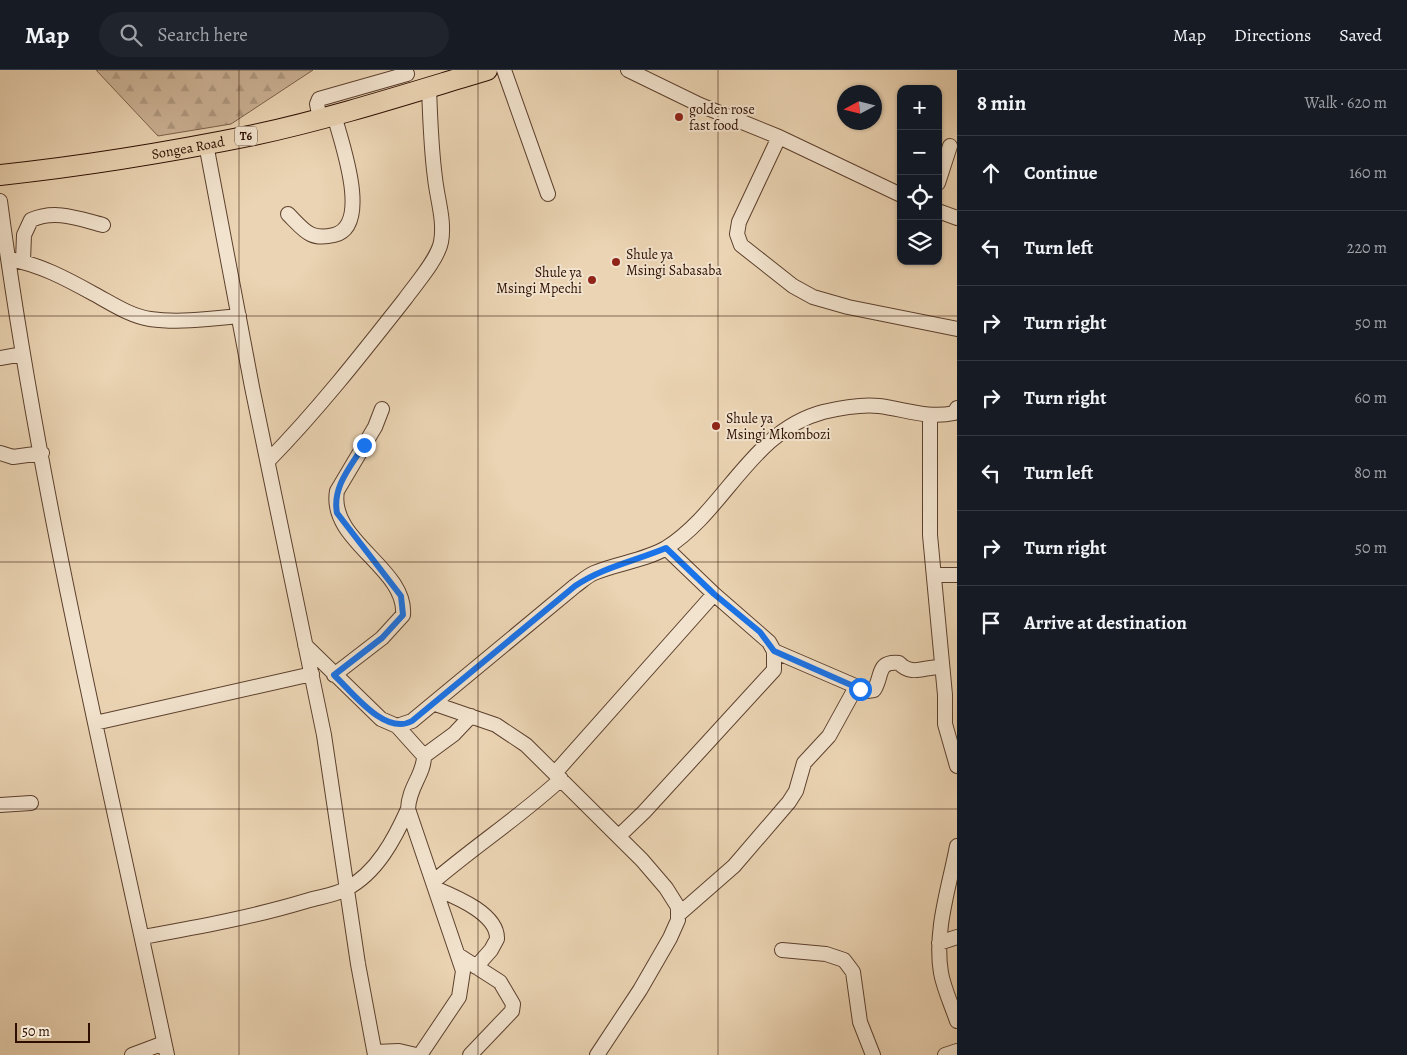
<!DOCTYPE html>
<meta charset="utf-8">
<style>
:root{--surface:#171b24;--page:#20242c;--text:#f1f3f6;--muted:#9ea1a6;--line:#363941}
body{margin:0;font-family:Alegreya,serif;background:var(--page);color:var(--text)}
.controls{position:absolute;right:15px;top:15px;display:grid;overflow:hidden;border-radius:10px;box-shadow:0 1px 4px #0004}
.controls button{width:45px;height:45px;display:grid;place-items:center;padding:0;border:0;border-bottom:1px solid var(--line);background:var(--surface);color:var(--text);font:25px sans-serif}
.compass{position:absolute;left:837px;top:15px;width:45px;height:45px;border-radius:50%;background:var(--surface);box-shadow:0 1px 4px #0004;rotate:263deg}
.scale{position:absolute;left:15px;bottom:12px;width:75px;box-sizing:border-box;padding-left:5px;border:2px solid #2d0e00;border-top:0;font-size:14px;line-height:18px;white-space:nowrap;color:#2d0e00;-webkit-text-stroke:4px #f2e3ce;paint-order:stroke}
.stop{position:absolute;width:15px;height:15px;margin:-11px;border:4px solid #1a73e8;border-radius:50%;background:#fff}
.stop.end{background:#1a73e8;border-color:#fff;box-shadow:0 1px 5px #0008}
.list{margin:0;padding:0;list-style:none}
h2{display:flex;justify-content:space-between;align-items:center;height:65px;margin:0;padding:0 20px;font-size:21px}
h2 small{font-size:16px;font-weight:400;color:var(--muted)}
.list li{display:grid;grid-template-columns:32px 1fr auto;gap:15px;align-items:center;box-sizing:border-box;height:75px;padding:0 20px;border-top:1px solid var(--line)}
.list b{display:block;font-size:19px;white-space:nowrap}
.list em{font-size:16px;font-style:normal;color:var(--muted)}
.icon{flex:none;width:28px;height:28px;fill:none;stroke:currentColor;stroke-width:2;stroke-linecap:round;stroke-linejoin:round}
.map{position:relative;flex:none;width:957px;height:985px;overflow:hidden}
header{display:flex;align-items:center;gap:30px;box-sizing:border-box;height:70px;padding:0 25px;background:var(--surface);border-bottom:1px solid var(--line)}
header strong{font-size:24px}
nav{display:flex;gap:28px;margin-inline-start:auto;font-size:18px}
.search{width:350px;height:45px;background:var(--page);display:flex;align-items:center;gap:12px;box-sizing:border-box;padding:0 18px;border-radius:28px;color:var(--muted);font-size:19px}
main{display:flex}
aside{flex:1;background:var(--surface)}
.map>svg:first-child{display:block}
.forest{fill:url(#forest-firs);stroke:#7c604a}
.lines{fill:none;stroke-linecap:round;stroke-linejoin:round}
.minor-casing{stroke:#5c402d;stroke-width:16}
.highway-casing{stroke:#2d0e00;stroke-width:22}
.minor{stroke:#f2e3ce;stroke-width:14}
.highway{stroke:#ebd4b3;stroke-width:20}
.route{stroke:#1a73e8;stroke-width:6}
.grid{fill:none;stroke:#2d0e00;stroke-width:1;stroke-opacity:0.55}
.poi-dot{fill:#8f2418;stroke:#f2e3ce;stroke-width:2}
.labels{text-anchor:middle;stroke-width:4;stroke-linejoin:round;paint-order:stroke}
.shield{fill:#f2e3ce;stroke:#684e3e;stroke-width:1}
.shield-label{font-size:12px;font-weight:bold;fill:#2d0e00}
.poi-label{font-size:14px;fill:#2d0e00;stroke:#f2e3ce;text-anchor:start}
.street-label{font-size:14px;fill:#2d0e00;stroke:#f2e3ce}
</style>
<header>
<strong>Map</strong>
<div class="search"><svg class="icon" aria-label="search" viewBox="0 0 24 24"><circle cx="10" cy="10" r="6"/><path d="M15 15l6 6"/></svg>Search here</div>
<nav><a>Map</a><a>Directions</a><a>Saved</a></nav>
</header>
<main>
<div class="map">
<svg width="957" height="985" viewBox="0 0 957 985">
<defs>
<pattern id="forest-firs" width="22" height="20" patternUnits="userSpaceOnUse" patternTransform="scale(1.25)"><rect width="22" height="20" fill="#cbb295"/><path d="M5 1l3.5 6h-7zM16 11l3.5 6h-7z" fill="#af987f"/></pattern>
</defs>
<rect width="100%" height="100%" fill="#ebd4b3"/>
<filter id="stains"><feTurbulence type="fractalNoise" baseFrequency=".004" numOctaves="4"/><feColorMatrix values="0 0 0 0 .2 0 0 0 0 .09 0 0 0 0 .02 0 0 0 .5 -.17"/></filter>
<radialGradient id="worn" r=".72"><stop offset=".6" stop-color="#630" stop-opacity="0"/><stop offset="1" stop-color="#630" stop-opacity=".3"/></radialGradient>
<path class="forest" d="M96 0H313L231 54 158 66Z"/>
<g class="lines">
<g class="minor-casing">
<path id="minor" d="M504 0 548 124
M628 0 700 35 779 67 901 125
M320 49 317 34 319 29 407 4
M779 67 739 152 737 164 741 175 793 216 813 227 848 237 957 259
M206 74 252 317 324 665 358 894 375 985
M938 113 950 76
M0 131C38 419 107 702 167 985
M938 141 957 148
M288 144C304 160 310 171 334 165 372 156 341 71 334 45
M9 189C39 194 67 209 94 224 111 233 130 246 150 249 178 253 210 249 239 246
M23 191 24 165 31 150C56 139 79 149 103 155
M0 288 23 284
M930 345V465L945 625V654L957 696
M0 383 13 387 42 383
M268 391C317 341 361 285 405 229 415 215 438 189 441 172 445 151 437 128 435 108 431 78 430 47 429 17
M934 505H957
M305 575 381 649 397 656 412 651 575 516C581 512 587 506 594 503 617 493 644 491 666 478 725 441 751 361 823 342 840 338 862 334 879 336 904 339 929 349 954 343L957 338
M774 581 867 621 874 620C883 606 876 591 899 593 912 607 925 596 942 597
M334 605 382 568 403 545C407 498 328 471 337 421L375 357 382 339
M435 634 496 655 526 675 642 790 666 818 678 837V850L670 868 640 920 597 985
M95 653 312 604
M397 656 424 686C424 705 409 716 408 739L463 901 459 927 420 985
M424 686 454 664 471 646
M555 703 714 524
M0 735 31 733
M619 766 644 742 774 600V581L769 572 714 524 666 478
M957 776C949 818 934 861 941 903 944 919 952 936 957 951
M433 812C475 776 521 746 561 709
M437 819C456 827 498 844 497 869L491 880 476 897
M678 845 734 796 789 732 796 721 804 693 829 666 856 617
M143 867C198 857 253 847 306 831 319 827 335 825 346 819 377 803 395 768 408 739
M939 873 957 867
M782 880 826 884 844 890 853 902 860 952 873 985
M458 885 500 912 513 934 512 941 470 985
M375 982 399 981 416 985
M132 985 164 973
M945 985 957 981"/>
</g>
<g class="highway-casing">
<g id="highway">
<path id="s1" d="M0 105C85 96 170 82 254 65 333 48 410 23 487 0"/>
</g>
</g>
<use href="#minor" class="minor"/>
<use href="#highway" class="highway"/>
</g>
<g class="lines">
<path class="route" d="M364 375C351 396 332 417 337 443L401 526 403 545 382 568 334 605C353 623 385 666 412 651L575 516C603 497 635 491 666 478L714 524 760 562 774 581 860 619"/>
</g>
<path class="grid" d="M239 0V985M478 0V985M718 0V985M0 246H957M0 492H957M0 739H957"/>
<g class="poi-dot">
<circle cx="679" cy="47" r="5"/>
<circle cx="616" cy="192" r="5"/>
<circle cx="592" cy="210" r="5"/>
<circle cx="716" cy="356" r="5"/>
</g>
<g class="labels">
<rect class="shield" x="235" y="56.5" width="22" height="19" rx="4"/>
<g class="shield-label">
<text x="246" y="70">T6</text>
</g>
<g class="poi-label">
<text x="689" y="44">golden rose<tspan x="689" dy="16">fast food</tspan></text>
<text x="626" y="189">Shule ya<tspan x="626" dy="16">Msingi Sabasaba</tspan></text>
<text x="582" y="207" text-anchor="end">Shule ya<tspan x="582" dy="16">Msingi Mpechi</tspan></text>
<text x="726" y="353">Shule ya<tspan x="726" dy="16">Msingi Mkombozi</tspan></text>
</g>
<g class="street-label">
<text dy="5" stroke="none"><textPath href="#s1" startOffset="190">Songea Road</textPath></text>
</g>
</g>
<rect width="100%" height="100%" filter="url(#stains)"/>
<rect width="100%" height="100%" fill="url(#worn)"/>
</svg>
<div class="controls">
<button>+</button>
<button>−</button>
<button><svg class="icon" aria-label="locate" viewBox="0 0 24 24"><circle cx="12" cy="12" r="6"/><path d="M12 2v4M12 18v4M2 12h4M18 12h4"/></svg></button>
<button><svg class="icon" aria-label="layers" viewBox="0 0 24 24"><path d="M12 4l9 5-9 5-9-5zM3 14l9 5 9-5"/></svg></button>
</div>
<svg class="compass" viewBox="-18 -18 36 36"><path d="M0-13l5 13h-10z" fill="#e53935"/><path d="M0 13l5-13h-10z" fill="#9ea1a6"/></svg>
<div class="scale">50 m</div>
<div class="stop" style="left:860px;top:619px"></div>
<div class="stop end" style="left:364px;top:375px"></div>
</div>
<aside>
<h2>8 min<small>Walk · 620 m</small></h2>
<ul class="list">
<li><svg class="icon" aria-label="ahead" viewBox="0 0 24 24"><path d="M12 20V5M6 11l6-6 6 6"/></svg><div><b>Continue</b></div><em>160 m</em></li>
<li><svg class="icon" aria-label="left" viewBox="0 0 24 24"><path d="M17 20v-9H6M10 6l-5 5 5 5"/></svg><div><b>Turn left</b></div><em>220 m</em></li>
<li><svg class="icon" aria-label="right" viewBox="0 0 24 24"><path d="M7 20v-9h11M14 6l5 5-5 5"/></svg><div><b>Turn right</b></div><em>50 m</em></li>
<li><svg class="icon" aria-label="right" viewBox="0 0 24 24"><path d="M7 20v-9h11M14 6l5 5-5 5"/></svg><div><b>Turn right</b></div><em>60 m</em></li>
<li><svg class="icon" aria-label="left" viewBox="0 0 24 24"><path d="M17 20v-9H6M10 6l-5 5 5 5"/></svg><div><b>Turn left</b></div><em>80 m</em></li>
<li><svg class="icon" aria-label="right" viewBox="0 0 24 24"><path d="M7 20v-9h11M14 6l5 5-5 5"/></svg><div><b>Turn right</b></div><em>50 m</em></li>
<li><svg class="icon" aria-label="arrive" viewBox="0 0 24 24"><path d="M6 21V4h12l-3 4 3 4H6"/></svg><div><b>Arrive at destination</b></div></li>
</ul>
</aside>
</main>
